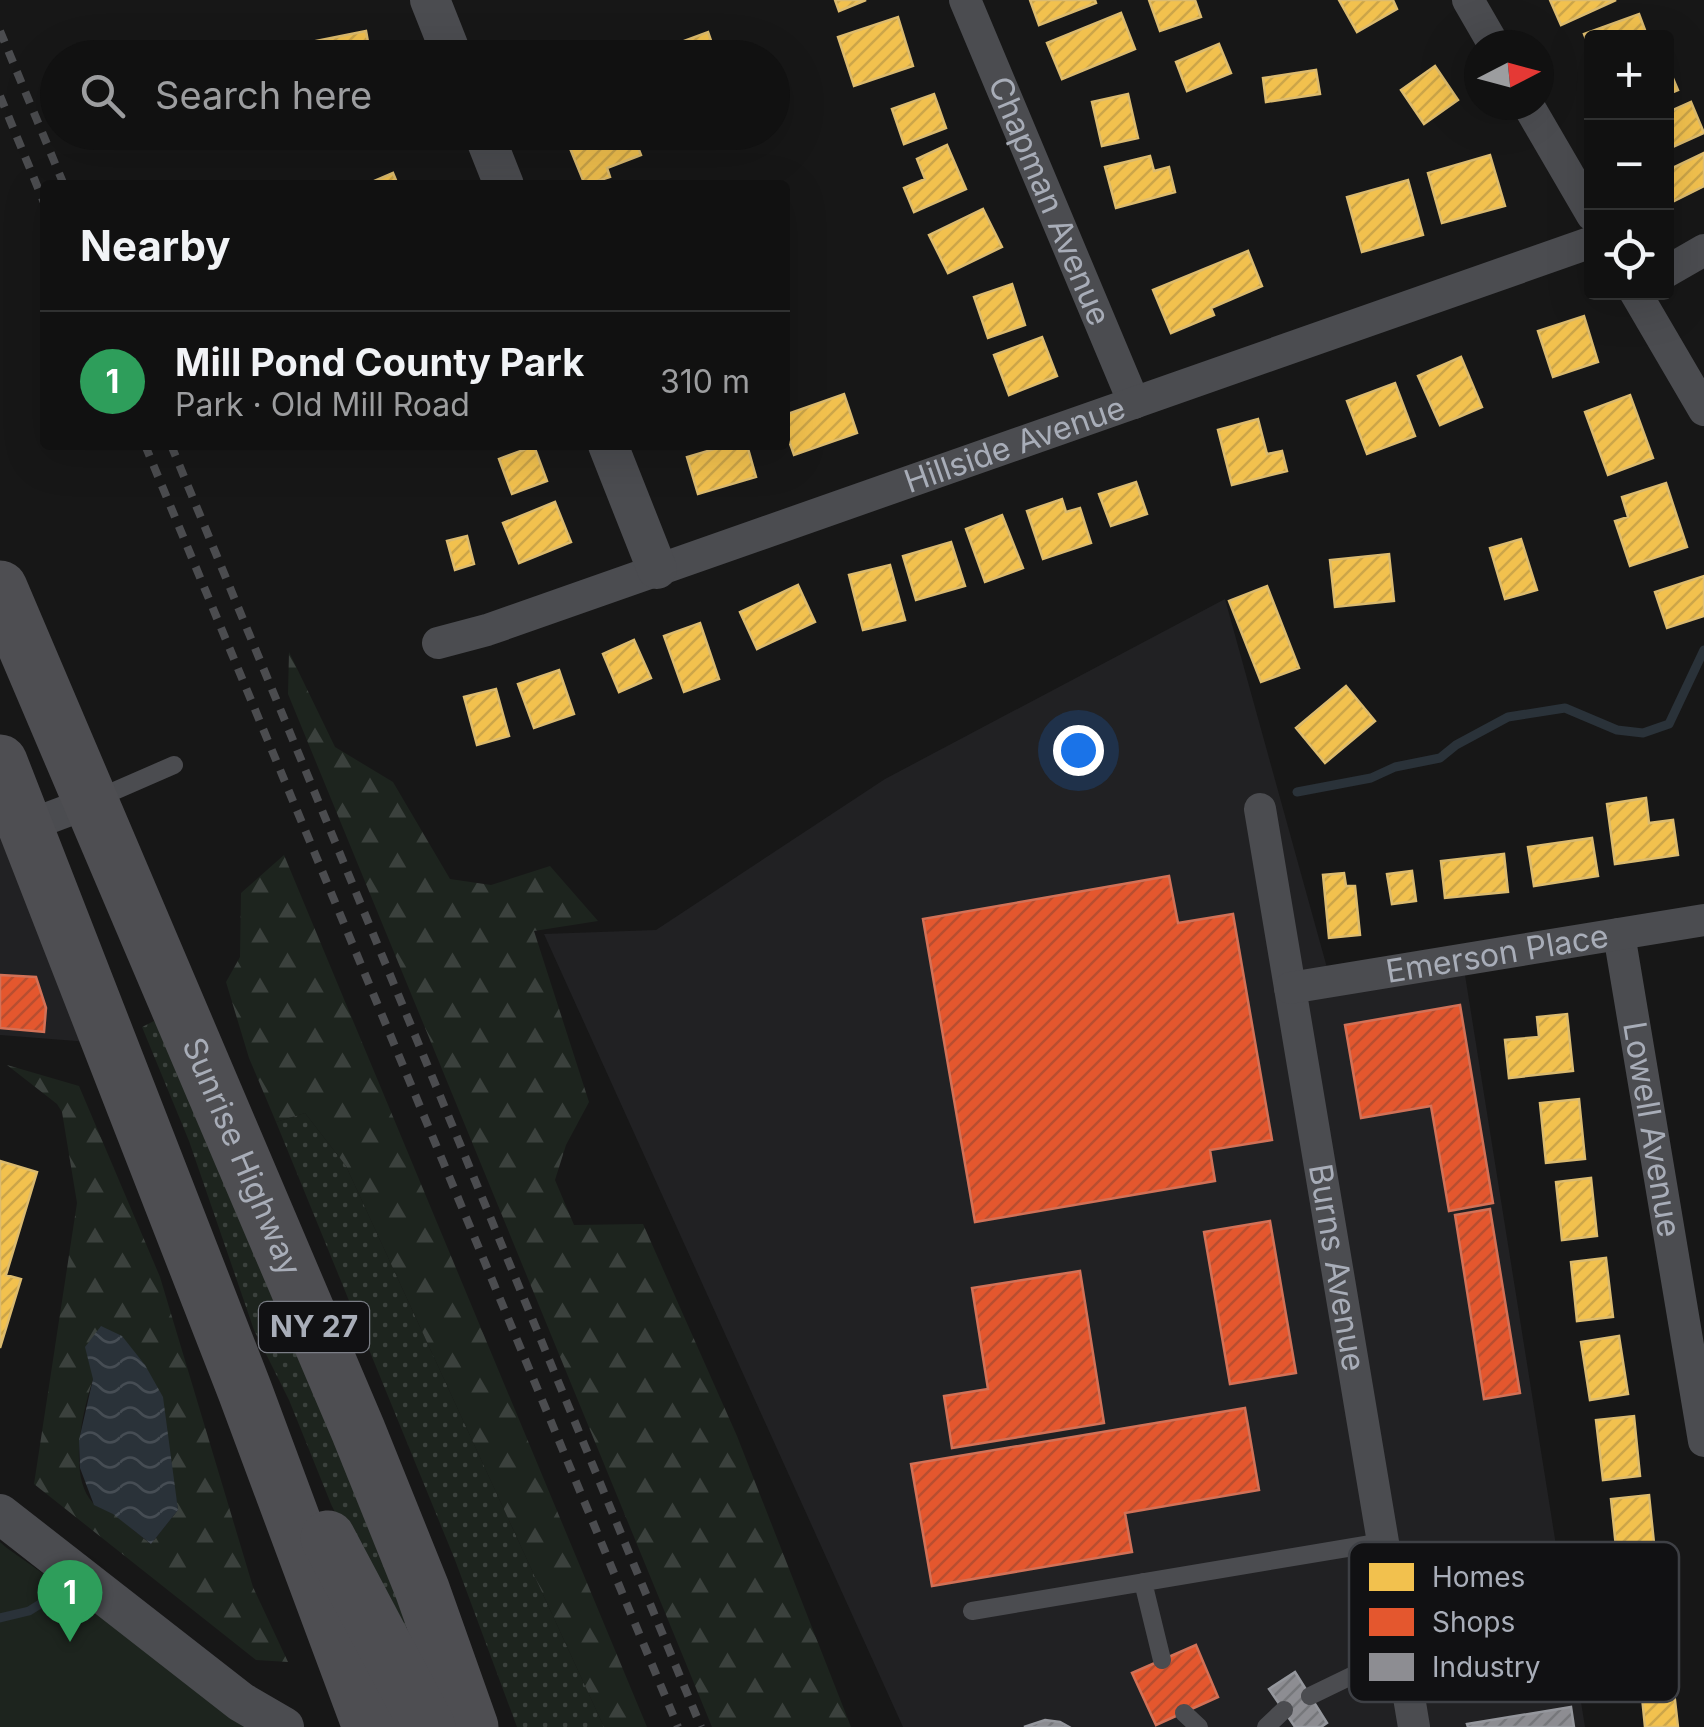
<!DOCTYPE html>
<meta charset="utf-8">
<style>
:root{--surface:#111;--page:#1e1f1f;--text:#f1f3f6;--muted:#9c9d9f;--line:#303131;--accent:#0f766e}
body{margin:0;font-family:Inter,sans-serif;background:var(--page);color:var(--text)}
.controls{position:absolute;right:30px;top:30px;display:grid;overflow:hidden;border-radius:10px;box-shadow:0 10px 40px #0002}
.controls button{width:90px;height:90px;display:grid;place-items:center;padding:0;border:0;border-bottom:2px solid var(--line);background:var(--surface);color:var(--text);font:50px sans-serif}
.compass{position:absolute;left:1464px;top:30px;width:90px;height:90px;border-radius:50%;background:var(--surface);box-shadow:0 10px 40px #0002;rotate:84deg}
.you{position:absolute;left:1078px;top:750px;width:35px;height:35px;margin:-25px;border:8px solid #fff;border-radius:50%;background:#1a73e8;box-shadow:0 0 0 15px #1a73e833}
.badge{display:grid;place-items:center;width:65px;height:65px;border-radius:50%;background:var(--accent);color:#fff;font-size:32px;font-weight:700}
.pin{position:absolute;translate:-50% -82px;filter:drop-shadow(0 2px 5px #0008)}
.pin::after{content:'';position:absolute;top:52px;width:35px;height:30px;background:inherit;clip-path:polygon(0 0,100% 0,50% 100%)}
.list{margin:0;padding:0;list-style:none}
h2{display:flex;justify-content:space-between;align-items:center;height:130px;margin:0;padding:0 40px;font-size:42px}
h2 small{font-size:32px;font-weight:400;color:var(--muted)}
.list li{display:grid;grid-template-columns:65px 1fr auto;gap:30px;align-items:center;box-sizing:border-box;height:140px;padding:0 40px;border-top:2px solid var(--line)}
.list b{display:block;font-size:38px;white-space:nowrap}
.list p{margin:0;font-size:32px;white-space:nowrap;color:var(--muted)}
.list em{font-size:32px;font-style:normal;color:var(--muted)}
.icon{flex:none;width:55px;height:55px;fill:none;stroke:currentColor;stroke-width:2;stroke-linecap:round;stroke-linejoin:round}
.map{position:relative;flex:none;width:1704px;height:1727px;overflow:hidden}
.search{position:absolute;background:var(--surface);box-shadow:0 10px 40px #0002;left:40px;top:40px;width:750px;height:110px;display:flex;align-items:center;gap:25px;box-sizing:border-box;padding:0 35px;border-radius:55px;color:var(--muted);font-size:38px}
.panel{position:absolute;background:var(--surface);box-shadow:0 10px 40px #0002;left:40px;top:180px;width:750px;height:270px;border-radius:10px}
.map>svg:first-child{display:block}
.built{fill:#212123}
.grass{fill:url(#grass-dots)}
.forest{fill:url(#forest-firs);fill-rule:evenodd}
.park{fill:#1d241e}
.water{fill:url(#water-waves)}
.homes{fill:url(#homes-hatch);stroke:#dcbb6e;stroke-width:2.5}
.shops{fill:url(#shops-hatch);stroke:#d27157;stroke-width:2.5}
.industry{fill:url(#industry-hatch);stroke:#95979d;stroke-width:2.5}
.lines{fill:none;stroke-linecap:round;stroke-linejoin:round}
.stream{stroke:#2a3239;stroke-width:9}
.service{stroke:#4b4c50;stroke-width:18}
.minor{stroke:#4b4c50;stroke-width:32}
.tertiary{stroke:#4b4c50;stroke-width:40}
.trunk{stroke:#4e4e52;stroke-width:55}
.rail{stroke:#4b4c4f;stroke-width:8;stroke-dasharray:12 10;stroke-linecap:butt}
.labels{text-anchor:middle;stroke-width:10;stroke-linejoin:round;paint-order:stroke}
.shield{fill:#111113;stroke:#7b7e86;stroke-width:2.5}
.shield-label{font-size:30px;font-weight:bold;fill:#a8adb8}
.street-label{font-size:32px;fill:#a8adb8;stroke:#111113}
.key{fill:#111113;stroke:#3e4045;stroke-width:2.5}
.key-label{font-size:28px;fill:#a8adb8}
</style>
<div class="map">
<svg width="1704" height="1727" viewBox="0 0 1704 1727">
<defs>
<pattern id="grass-dots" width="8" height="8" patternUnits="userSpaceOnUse" patternTransform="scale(2.5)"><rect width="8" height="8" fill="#1d241e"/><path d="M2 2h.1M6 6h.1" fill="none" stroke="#3b413d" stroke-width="1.8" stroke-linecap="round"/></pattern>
<pattern id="forest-firs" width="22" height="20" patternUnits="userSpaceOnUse" patternTransform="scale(2.5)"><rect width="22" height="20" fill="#1d241e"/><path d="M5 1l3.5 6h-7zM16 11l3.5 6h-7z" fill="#3b413d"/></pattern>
<pattern id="water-waves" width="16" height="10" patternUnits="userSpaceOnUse" patternTransform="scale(2.5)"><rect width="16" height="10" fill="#2a3239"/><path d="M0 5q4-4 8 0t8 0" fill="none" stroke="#464d54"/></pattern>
<pattern id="homes-hatch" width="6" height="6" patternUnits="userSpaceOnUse" patternTransform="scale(2.5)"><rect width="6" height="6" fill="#f2c14e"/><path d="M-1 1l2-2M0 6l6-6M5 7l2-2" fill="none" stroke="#cca549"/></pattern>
<pattern id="shops-hatch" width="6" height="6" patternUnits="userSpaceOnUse" patternTransform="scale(2.5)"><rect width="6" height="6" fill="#e4572e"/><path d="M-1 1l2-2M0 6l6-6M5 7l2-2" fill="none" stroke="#b84e30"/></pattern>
<pattern id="industry-hatch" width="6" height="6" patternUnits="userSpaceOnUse" patternTransform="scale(2.5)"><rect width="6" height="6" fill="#8d8d92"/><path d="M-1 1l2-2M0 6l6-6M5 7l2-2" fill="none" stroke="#76777b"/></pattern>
</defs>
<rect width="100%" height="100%" fill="#171717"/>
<path class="built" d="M1225 599 1334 993 1465 975 1585 1727H903L544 934 656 930 885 779Z
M0 831 89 1042 0 1035Z"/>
<path class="grass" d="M154 1021 180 1064 439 1699 427 1705 331 1504 289 1400 254 1330 189 1141 142 1027Z
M305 1113 346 1166 604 1727H517L455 1560 276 1122Z"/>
<path class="forest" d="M289 652 335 747 393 782 450 879 491 885 550 866 598 921 534 931 589 1102 566 1145 555 1180 574 1225 643 1224 737 1436 851 1727H712L288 694Z
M284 855 647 1727H604L346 1166 305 1113 276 1122 249 1058 226 982 240 957 241 893Z
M7 1065 79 1086 160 1277 253 1587 288 1662 256 1660 34 1484 77 1203 62 1112 57 1104ZM93 1379 168 1452 178 1510 151 1544C138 1535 127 1524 114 1514 108 1510 98 1508 93 1503 67 1476 83 1410 93 1379Z"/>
<path class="park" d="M0 1542 7 1548 260 1727H0Z"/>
<path class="water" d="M101 1326 122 1336 145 1365 163 1397 178 1510 151 1544 113 1514 94 1505 80 1468 79 1440 93 1379 85 1347Z"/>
<path class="homes" d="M835 0H866L839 11Z
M1030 0H1095L1096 3 1039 25Z
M1149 0H1195L1201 17 1160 31Z
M1339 0H1393L1397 9 1357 32Z
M1550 0H1616L1561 25Z
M1121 13 1135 49 1062 79 1047 43Z
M1639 14 1648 38H1592V54L1584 34Z
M898 17 913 66 854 86 838 37Z
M366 31 371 58H309L306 43Z
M708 32 717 58H669L665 48Z
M1219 44 1231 73 1187 91 1176 62Z
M603 45 608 58H573Z
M1666 62 1678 90 1666 95Z
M1435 66 1458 100 1424 124 1401 90Z
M1316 70 1320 94 1266 102 1263 78Z
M934 94 946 128 904 144 892 109Z
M1128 94 1138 138 1102 146 1092 102Z
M1691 102 1704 133 1666 150V113Z
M588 132H632L641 155 607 168 610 177 585 185 567 141Z
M947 145 966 189 914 212 904 188 925 179 917 159Z
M1704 153V186L1672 202 1666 191V171Z
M1490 155 1505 206 1442 223 1428 173Z
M1150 156 1154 171 1169 167 1175 192 1116 208 1105 167Z
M393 173 398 185H365Z
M1408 180 1423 235 1362 252 1347 197Z
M983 209 1002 247 948 273 929 235Z
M1248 251 1262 286 1211 308 1214 315 1171 333 1153 290Z
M1012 284 1025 325 988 338 974 297Z
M1584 316 1598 362 1553 377 1538 331Z
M1042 337 1057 376 1009 395 994 355Z
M1461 357 1482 407 1440 425 1418 376Z
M1395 383 1415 436 1367 454 1347 401Z
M844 394 857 433 794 455 785 429V415Z
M1630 395 1653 458 1608 475 1585 412Z
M1258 419 1267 454 1282 451 1287 471 1232 485 1218 430Z
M728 445H747L756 477 698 494 687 457Z
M534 446 547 481 512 494 499 459Z
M1136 482 1147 514 1111 526 1099 494Z
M1666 483 1687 547 1630 566 1615 521 1628 517 1622 497Z
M1062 499 1066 512 1080 508 1091 543 1043 559 1027 511Z
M555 502 571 542 519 563 503 523Z
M1002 515 1023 568 985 582 966 529Z
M467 536 474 564 455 570 447 541Z
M1521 539 1537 590 1505 599 1490 548Z
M951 542 965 586 916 600 903 556Z
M1389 554 1394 601 1335 607 1330 560Z
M890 565 905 620 863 630 849 575Z
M1704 576V616L1667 628 1655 592Z
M798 585 815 622 757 649 740 612Z
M1267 586 1299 668 1261 682 1229 601Z
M700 623 719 679 684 692 664 636Z
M634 640 651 678 619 692 603 654Z
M559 670 574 714 534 728 518 684Z
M1346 686 1375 721 1325 763 1296 728Z
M496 689 509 736 477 745 464 697Z
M1646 798 1649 823 1673 820 1678 855 1615 864 1607 804Z
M1592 838 1598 876 1534 886 1528 847Z
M1504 854 1508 892 1445 898 1441 861Z
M1412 871 1416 901 1392 904 1387 874Z
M1344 873 1346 886H1355L1360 935 1329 938 1323 875Z
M1567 1014 1573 1071 1509 1078 1505 1040 1539 1037 1537 1017Z
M1579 1099 1585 1159 1546 1163 1540 1103Z
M0 1161 37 1172 6 1275 21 1279 0 1348Z
M1591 1178 1597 1236 1562 1240 1556 1182Z
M1606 1258 1613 1317 1577 1321 1571 1262Z
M1619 1336 1628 1394 1590 1400 1581 1342Z
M1634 1416 1640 1476 1603 1480 1596 1420Z
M1649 1495 1657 1572 1619 1576 1611 1499Z
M1672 1674 1678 1727H1645L1640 1677Z"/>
<path class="shops" d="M1169 876 1178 923 1233 914 1272 1140 1210 1150 1215 1181 975 1222 923 919Z
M0 975 36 977 46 1008 44 1032 0 1028Z
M1460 1005 1493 1203 1449 1211 1431 1106 1361 1118 1345 1025Z
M1490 1209 1520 1393 1484 1399 1455 1215Z
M1270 1221 1296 1373 1230 1384 1204 1232Z
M1080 1271 1104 1423 952 1448 944 1396 988 1389 972 1288Z
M1245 1408 1259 1490 1125 1513 1132 1552 932 1586 911 1464Z
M1196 1645 1218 1697 1156 1725 1132 1673Z"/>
<path class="industry" d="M1295 1672 1327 1723 1321 1727H1295L1269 1689Z
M1571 1707 1574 1727H1468L1467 1724Z
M1045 1720 1060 1722 1069 1727H1024Z"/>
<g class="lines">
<path class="stream" d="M1297 792 1371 778 1395 767 1440 758 1456 745 1508 717 1565 708 1617 730 1643 733 1669 724 1704 650
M0 1618 29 1611 61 1591"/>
<path class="service" d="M96 799 174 765
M1143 1582 1162 1660
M972 1611 1383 1542
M1310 1696 1372 1666 1403 1663
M1184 1713 1199 1727
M1266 1727 1284 1710"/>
<g class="minor">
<path id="s1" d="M965 0 1134 403"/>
<path d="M1468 0 1494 45"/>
<path d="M1528 105 1592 215"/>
<path d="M1666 272 1704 250"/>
<path d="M1635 292 1704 410"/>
<path id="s2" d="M438 643 487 630 1592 242"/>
<path id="s3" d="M1260 809 1414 1727"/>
<path d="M27 826 91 802"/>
<path id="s4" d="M1619 934 1704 1441"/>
<path id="s5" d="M1290 988 1704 920"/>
</g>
<path class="tertiary" d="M430 0 453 58
M483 132 504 185
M608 445 657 569
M0 1514 241 1702 284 1727"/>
<g class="trunk">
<path id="s6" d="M0 588 358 1430 422 1589 471 1727"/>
<path d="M0 762 245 1391 370 1727"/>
<path d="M328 1538 428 1727"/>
</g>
<path class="rail" d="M0 31 64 185
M0 96 45 205
M145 445 678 1727
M171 445 701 1727"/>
</g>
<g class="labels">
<rect class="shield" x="259" y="1302" width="110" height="50" rx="8"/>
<g class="shield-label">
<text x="314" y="1337">NY 27</text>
</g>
<g class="street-label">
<text dy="11" stroke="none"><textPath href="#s1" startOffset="218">Chapman Avenue</textPath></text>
<text dy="11" stroke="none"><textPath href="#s2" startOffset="610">Hillside Avenue</textPath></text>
<text dy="11" stroke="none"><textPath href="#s5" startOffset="210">Emerson Place</textPath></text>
<text dy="11" stroke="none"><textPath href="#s4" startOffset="198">Lowell Avenue</textPath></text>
<text dy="11" stroke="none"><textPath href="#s6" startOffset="618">Sunrise Highway</textPath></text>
<text dy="11" stroke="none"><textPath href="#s3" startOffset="465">Burns Avenue</textPath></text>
</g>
</g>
<rect x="1349" y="1542" width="330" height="160" rx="15" class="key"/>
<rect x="1369" y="1563" width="45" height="28" fill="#f2c14e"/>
<rect x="1369" y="1608" width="45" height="28" fill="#e4572e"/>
<rect x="1369" y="1653" width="45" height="28" fill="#8d8d92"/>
<g class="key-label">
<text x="1432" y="1587">Homes</text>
<text x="1432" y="1632">Shops</text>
<text x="1432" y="1677">Industry</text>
</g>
</svg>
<div class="controls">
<button>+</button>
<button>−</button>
<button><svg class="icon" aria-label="locate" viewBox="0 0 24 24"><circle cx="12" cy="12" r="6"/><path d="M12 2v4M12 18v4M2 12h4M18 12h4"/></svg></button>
</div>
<svg class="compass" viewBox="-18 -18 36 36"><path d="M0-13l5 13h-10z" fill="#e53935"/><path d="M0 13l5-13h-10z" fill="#9c9d9f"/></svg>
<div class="you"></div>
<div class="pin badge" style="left:70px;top:1642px;background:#2e9e5b">1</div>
<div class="search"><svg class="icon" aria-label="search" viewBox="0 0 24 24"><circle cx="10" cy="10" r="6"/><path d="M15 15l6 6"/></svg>Search here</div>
<section class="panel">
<h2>Nearby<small></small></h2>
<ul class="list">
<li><span class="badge" style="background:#2e9e5b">1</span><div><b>Mill Pond County Park</b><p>Park · Old Mill Road</p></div><em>310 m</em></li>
</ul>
</section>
</div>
